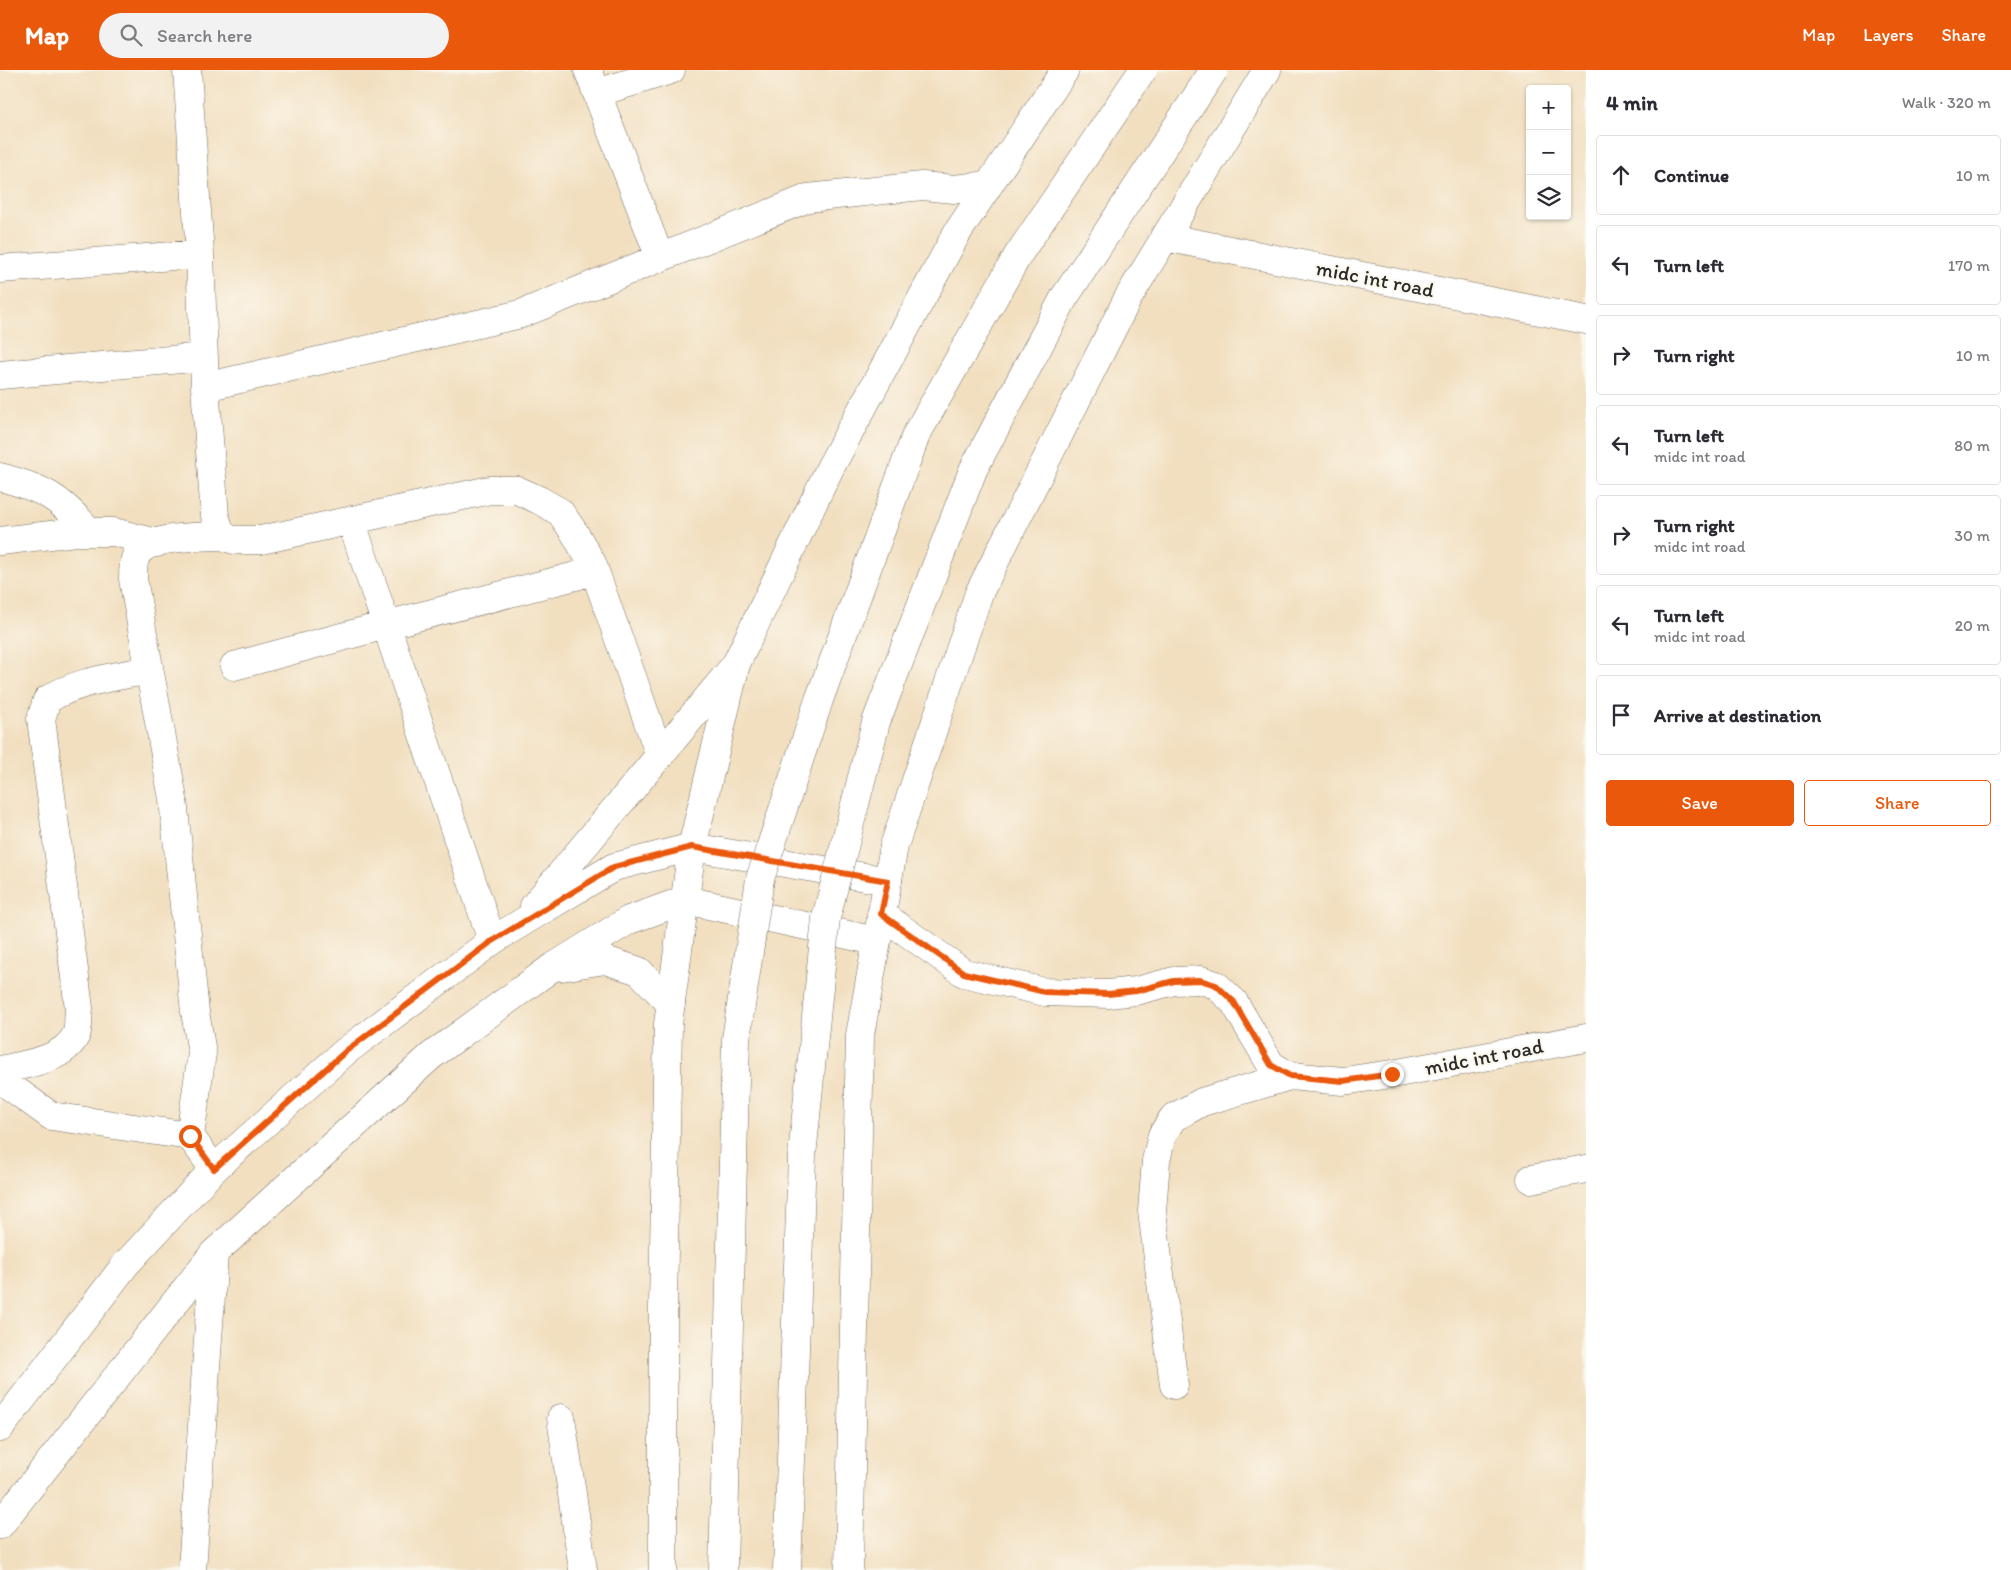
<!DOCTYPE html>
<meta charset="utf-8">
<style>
:root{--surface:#fff;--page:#f2f2f3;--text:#2b2b33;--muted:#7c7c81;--line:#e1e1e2;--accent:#ea580c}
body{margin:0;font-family:Itim,sans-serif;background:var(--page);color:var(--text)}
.controls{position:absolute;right:15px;top:15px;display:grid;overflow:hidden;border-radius:5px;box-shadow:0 1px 4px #0004}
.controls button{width:45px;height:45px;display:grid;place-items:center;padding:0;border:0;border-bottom:1px solid var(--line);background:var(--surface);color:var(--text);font:25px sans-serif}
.stop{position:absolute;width:15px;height:15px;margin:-11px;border:4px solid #ea580c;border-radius:50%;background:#fff}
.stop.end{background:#ea580c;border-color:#fff;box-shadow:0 1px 5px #0008}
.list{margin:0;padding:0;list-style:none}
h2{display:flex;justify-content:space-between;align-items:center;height:65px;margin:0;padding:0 20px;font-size:21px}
h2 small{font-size:16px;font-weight:400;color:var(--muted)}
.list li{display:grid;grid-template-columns:32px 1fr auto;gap:15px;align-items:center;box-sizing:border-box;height:80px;margin:0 10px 10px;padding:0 10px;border:1px solid var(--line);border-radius:5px}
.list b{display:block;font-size:19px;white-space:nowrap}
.list p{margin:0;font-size:16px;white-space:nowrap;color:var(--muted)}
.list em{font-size:16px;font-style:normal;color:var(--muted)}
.actions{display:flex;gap:10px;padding:15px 20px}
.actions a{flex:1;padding:11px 0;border:1px solid var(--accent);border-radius:5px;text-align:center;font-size:18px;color:var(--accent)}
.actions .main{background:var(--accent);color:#fff}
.icon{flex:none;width:28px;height:28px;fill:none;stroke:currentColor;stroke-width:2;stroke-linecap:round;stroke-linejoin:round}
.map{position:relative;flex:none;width:1586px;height:1500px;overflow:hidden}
header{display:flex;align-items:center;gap:30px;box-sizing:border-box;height:70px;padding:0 25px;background:var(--accent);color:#fff}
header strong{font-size:24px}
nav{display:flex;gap:28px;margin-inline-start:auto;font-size:18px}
.search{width:350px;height:45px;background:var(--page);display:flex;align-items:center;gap:12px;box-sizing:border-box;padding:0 18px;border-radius:28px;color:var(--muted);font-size:19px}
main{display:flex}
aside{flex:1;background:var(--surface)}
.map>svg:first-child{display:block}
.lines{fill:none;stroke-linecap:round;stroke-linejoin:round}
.minor-casing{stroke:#716a5f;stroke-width:29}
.major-casing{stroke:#716a5f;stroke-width:29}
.minor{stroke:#fff;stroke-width:28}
.major{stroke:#fff;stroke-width:28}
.highway-bridge-casing{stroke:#716a5f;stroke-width:29;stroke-linecap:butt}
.highway-bridge{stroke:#fff;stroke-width:28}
.route{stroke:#ea580c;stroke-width:6}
.labels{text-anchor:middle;stroke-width:4;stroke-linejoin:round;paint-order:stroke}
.street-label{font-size:21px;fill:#2b2b2b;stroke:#fbf7ec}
</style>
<header>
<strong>Map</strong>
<div class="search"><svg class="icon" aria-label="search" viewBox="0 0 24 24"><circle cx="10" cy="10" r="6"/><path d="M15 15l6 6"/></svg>Search here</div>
<nav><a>Map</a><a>Layers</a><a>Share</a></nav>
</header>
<main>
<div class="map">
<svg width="1586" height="1500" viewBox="0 0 1586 1500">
<rect width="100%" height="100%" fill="#fbf7ec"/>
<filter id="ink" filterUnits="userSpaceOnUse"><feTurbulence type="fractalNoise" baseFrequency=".02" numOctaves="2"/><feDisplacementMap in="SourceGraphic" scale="10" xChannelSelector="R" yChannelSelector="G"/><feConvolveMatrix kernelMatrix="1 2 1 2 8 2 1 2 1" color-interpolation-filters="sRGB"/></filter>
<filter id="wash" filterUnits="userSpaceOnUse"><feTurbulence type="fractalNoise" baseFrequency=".0096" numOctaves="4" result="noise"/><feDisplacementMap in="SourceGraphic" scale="20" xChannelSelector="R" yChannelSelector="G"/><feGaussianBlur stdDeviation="1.12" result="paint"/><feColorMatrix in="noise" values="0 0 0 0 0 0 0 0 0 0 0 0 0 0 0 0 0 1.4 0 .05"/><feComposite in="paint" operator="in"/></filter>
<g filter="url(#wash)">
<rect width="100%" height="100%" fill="#f2dfc0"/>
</g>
<g filter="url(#ink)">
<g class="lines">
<g class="minor-casing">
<path id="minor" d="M187 0 200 184 205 317 215 446 222 466 234 470H261L490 420H517L539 430 560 442 574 462 592 493 660 686
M588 0 660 188
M597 23 671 0
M1164 167 1586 250
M0 199 200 184
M0 305 204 287
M205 317 521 244 808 128 922 116 954 119 989 115
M0 407C45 419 59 427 90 462
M351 450 492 871
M0 471 76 462H114L157 473
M234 596 386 555 595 501
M881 844 964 903 1045 922 1108 924 1136 921 1174 911 1201 910 1216 915 1234 932 1271 995 1290 1006 1343 1011 1392 1004 1586 968
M0 1000C25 994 63 991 76 965 79 959 78 946 79 938L41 649 47 630C76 611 115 607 149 600
M0 1009 51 1046 190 1066
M214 1099 190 1066 202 983 195 942 173 729 133 509C133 502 133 492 136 486 146 465 202 467 222 466
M1531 1109 1586 1099
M1174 1315 1152 1141 1156 1091 1162 1065 1173 1048 1202 1032 1290 1006
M561 1348 583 1500
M192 1500 214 1183
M663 1500V1237L668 954 692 777 736 594 830 398 957 163 1065 0
M849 1500 860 965 894 776 979 523 1128 228 1267 0"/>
</g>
<g class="major-casing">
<path id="major" d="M534 836 736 594
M561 897 605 890 639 901 671 934
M0 1358 126 1194 214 1099 346 981 492 871 521 853 614 797 692 777 888 811
M0 1455 214 1183 431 986 550 899 629 850 685 830 876 871"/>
</g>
<use href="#minor" class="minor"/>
<use href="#major" class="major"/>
<g class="highway-bridge-casing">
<path id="highway-bridge" d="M723 1500 736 969 760 809 819 630 916 365 1018 185 1143 0
M787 1500 802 1086 826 848 876 652 973 400 1064 228 1214 0"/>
</g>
<use href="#highway-bridge" class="highway-bridge"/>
</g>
</g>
<g class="lines" filter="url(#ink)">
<path class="route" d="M190 1066 214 1099 346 981 492 871 614 797 692 777 888 811 881 844 964 903 1045 922 1108 924 1136 921 1174 911 1200 910 1216 915 1234 932 1271 995 1290 1006 1343 1011 1392 1004"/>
</g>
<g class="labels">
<g class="street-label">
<text transform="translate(1375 209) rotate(11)" y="7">midc int road</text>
<text transform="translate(1484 987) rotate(-11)" y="7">midc int road</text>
</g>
</g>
</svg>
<div class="controls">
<button>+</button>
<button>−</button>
<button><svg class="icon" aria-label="layers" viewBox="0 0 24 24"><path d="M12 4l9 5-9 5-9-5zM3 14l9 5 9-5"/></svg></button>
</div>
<div class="stop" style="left:190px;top:1066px"></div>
<div class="stop end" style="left:1392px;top:1004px"></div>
</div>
<aside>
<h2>4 min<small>Walk · 320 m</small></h2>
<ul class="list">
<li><svg class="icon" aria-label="ahead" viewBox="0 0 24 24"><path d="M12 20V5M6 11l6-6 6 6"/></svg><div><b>Continue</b></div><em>10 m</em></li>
<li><svg class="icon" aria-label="left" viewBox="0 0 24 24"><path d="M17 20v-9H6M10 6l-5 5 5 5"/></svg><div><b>Turn left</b></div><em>170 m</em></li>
<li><svg class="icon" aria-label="right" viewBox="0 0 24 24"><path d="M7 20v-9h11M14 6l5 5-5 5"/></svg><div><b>Turn right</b></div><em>10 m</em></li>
<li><svg class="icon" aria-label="left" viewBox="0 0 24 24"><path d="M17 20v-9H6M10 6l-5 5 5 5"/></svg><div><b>Turn left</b><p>midc int road</p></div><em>80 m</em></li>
<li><svg class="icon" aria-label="right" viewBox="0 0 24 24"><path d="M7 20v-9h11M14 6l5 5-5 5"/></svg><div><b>Turn right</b><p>midc int road</p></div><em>30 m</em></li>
<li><svg class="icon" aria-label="left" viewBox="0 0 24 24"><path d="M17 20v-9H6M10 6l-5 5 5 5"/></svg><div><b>Turn left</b><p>midc int road</p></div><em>20 m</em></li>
<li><svg class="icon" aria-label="arrive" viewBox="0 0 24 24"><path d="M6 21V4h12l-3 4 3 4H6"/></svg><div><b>Arrive at destination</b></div></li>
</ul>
<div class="actions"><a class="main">Save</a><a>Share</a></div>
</aside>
</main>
